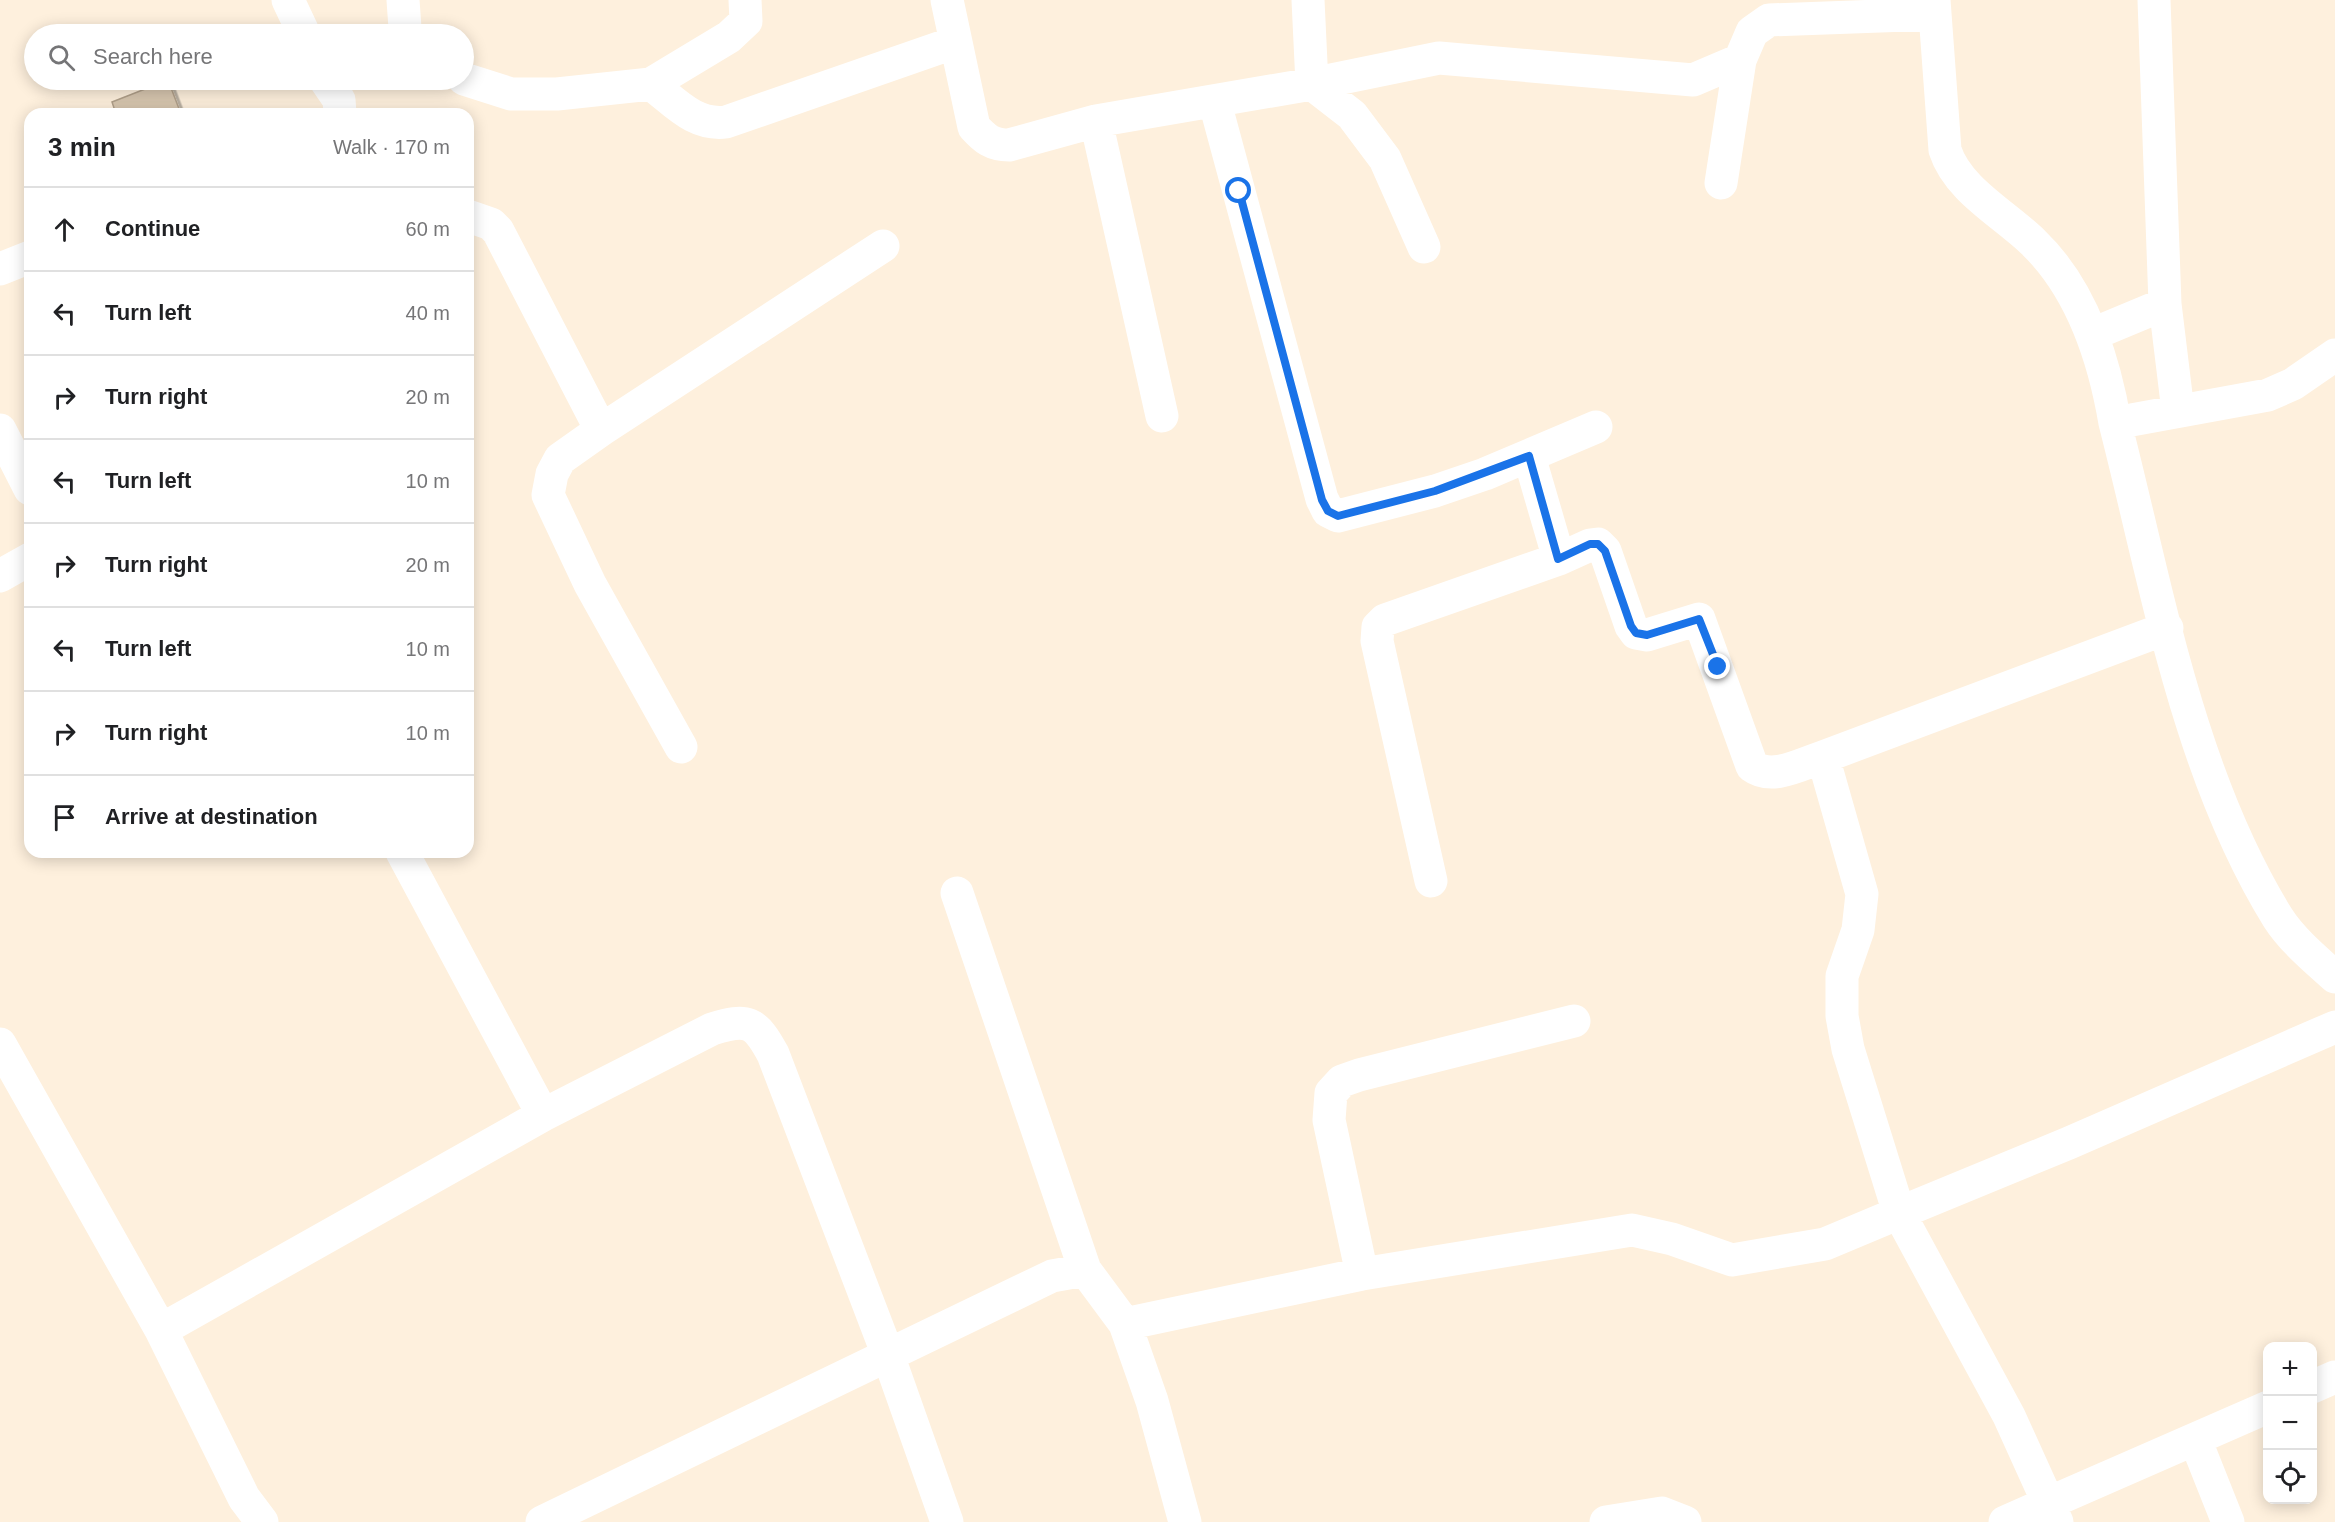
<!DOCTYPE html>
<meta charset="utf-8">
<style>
:root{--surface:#fff;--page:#f2f2f2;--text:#202124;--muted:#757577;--line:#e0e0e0}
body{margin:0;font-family:Helvetica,sans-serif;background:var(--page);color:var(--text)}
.controls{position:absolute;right:18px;bottom:18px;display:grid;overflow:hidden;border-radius:12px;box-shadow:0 3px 15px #0003}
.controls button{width:54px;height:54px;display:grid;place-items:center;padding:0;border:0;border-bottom:2px solid var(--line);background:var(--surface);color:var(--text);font:30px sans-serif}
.stop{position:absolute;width:18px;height:18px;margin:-14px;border:4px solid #1a73e8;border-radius:50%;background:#fff}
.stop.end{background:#1a73e8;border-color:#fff;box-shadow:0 2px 6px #0008}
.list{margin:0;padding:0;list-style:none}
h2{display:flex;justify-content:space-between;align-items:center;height:78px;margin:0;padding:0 24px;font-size:26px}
h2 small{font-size:20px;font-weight:400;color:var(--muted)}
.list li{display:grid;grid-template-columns:39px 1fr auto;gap:18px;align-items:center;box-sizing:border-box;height:84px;padding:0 24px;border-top:2px solid var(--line)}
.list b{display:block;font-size:22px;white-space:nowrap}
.list em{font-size:20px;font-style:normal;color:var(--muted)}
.icon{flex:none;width:33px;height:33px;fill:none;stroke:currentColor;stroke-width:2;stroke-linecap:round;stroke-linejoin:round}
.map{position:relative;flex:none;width:2335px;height:1522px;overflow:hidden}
.search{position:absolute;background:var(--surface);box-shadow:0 3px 15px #0003;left:24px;top:24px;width:450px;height:66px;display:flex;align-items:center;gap:15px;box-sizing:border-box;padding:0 21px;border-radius:33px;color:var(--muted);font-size:22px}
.panel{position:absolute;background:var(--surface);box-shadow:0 3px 15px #0003;left:24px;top:108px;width:450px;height:750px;border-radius:18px}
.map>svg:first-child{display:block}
.building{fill:#d7c6af;stroke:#b1a08a;stroke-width:1.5;filter:url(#shadow)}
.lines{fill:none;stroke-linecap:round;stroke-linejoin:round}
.street{stroke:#fff;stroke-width:33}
.route{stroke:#1a73e8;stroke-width:8}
</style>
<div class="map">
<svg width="2335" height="1522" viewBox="0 0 2335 1522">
<defs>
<filter id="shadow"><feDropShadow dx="5.5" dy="5.5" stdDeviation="0" flood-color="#0004"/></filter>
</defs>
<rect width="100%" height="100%" fill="#fef0dd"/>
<path class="building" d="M168 80 181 114H116L112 102Z"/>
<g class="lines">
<path class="street" d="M288 0 304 34
M947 0 974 127C985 139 992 145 1009 145L1096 121 1312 84 1352 115 1385 159 1424 247
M1308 0 1312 84 1439 58 1693 80 1740 60
M1934 0 1945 150C1958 190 2003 213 2033 242 2081 288 2104 358 2115 423 2157 587 2188 773 2278 918 2292 940 2316 960 2335 977
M2154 0 2165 304 2178 411
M402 34 405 28 403 0
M464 79 511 94H557L651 84 729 37 746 21 745 0
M328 80 326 81 339 100 340 114
M651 84C675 102 694 126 726 122L956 42
M1215 103 1322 499 1328 511 1338 516 1435 491 1485 474 1596 427
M1096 121 1162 416
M1721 183 1740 60 1752 32 1769 20 1935 14
M468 216 491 224 498 231 601 430
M0 269 30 257
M2093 334 2165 304
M2115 423 2268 395 2293 384 2335 355
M0 430 30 489
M1529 456 1559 559 1590 545 1598 544 1605 551 1631 626 1636 633 1647 635 1699 619 1752 766C1772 781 1801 764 1823 757
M0 576 30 559
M2167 628 1823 757 1862 894 1858 930 1842 976V1016L1848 1049 1899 1213 2069 1143 2335 1027
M681 747 590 584 548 495 552 474 560 459 601 430 883 246
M402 852 543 1115
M1431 881 1377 641 1378 627 1385 620 1559 559
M957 893 1085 1270
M0 1044 161 1330
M1362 1274 1329 1120 1331 1093 1342 1081 1359 1075 1574 1021
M1125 1324 1362 1274 1632 1230 1672 1239 1732 1260 1825 1244 1899 1213 2009 1416 2057 1522
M2312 1387 2335 1377
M2195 1439 2228 1522
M262 1522 244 1498 161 1330 543 1115 712 1029C748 1018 755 1021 773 1054L888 1355 947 1522
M542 1522 1052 1276 1085 1270 1125 1324 1152 1401 1185 1522
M1606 1522 1662 1513 1685 1522
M2005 1522 2268 1407"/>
</g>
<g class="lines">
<path class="route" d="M1239 191 1322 500 1328 511 1338 516 1435 491 1529 456 1558 559 1590 544H1598L1605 551 1631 626 1636 633 1647 635 1699 619 1718 667"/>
</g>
</svg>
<div class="controls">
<button>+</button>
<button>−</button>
<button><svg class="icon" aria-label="locate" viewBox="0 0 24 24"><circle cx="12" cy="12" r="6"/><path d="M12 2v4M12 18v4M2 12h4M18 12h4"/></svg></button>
</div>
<div class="stop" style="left:1239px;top:191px"></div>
<div class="stop end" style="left:1718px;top:667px"></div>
<div class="search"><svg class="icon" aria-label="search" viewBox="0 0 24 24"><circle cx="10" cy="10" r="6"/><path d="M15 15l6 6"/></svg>Search here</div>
<section class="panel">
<h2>3 min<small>Walk · 170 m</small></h2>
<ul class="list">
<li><svg class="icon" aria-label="ahead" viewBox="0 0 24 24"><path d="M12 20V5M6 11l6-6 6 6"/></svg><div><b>Continue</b></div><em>60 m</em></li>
<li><svg class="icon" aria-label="left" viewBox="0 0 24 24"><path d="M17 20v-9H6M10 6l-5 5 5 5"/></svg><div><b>Turn left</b></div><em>40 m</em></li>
<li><svg class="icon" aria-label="right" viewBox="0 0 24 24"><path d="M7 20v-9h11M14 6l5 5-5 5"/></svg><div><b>Turn right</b></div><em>20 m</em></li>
<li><svg class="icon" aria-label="left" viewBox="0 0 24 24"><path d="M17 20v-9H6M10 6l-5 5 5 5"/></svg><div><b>Turn left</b></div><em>10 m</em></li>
<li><svg class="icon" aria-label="right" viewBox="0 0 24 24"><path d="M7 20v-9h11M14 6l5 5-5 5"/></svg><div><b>Turn right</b></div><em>20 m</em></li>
<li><svg class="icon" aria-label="left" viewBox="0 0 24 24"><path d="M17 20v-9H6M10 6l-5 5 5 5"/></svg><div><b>Turn left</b></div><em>10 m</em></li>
<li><svg class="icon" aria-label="right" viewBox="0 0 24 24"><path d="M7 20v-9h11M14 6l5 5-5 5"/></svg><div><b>Turn right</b></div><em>10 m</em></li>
<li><svg class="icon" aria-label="arrive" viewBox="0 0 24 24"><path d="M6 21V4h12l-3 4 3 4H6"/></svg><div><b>Arrive at destination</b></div></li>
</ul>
</section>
</div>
